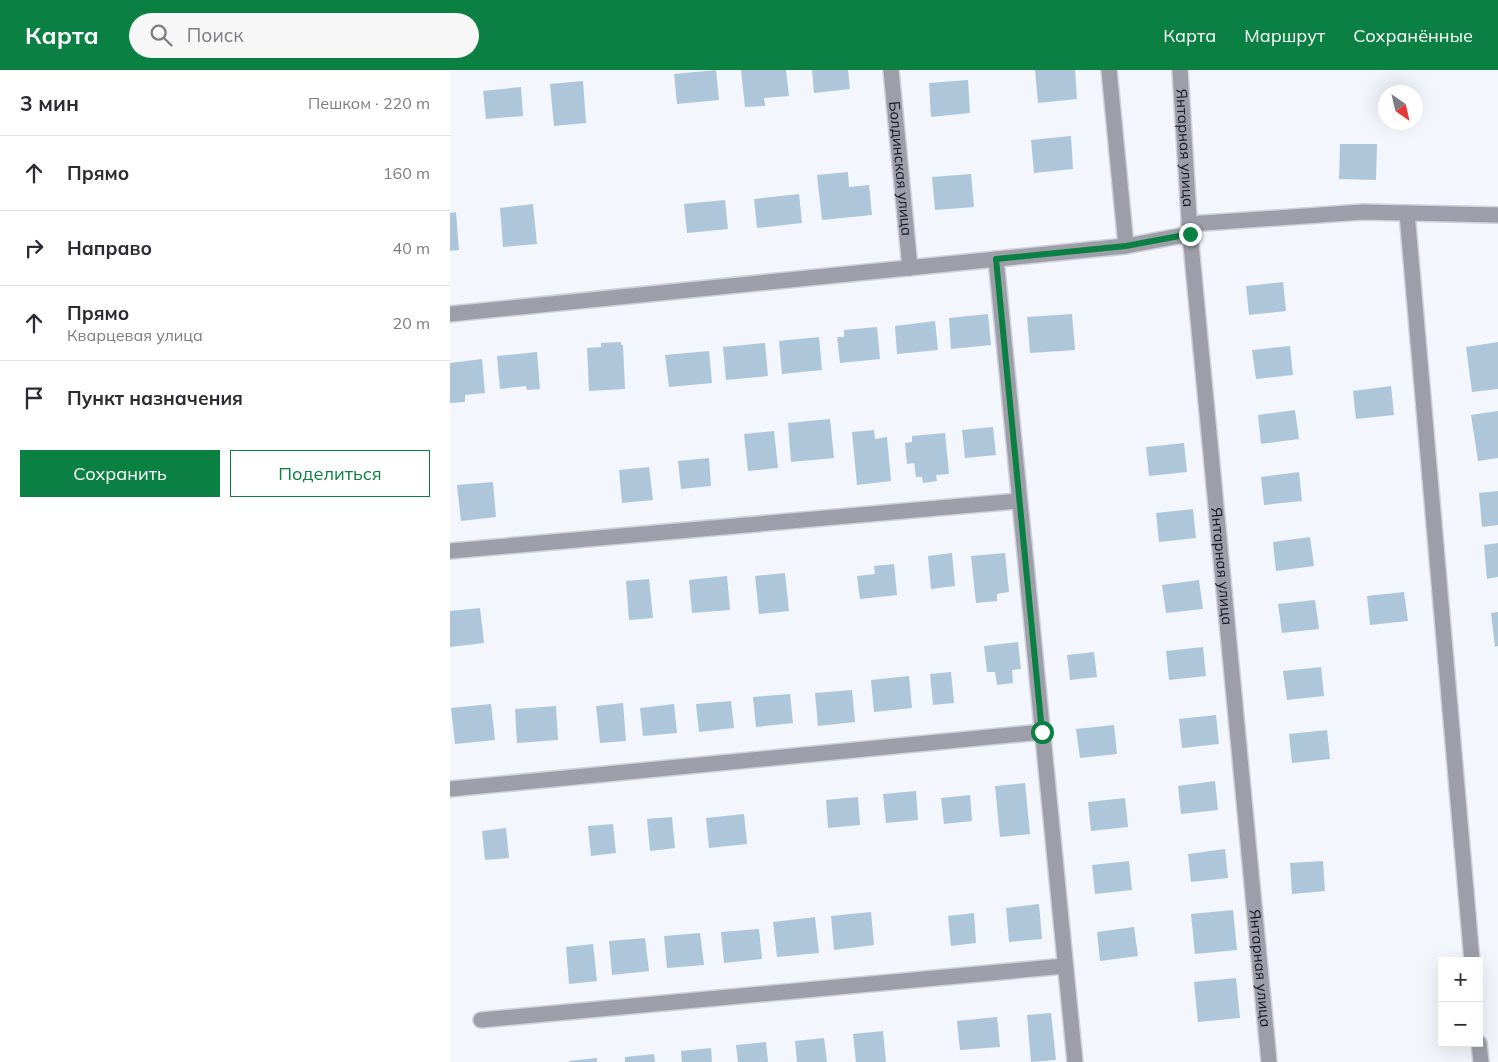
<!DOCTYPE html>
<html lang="ru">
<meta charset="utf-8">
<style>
:root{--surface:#fff;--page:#f7f7f7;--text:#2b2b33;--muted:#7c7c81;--line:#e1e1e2;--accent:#0b8043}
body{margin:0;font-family:Mulish,sans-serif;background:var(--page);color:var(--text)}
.controls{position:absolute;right:15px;bottom:15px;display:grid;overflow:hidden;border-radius:0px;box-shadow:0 5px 20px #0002}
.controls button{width:45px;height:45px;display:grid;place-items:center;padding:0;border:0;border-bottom:1px solid var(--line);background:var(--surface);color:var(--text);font:25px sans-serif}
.compass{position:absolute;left:928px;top:15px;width:45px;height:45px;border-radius:50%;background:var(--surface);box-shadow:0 5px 20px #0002;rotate:146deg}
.stop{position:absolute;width:15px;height:15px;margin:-11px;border:4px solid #0b8043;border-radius:50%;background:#fff}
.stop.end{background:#0b8043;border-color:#fff;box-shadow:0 1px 5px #0008}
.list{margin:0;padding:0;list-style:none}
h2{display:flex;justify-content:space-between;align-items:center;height:65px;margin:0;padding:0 20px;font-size:21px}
h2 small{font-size:16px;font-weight:400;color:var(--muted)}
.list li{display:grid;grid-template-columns:32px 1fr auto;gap:15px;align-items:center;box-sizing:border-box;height:75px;padding:0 20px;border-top:1px solid var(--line)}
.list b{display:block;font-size:19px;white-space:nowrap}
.list p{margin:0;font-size:16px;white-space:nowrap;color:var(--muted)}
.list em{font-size:16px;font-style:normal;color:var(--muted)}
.actions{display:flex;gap:10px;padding:15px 20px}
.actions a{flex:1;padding:11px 0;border:1px solid var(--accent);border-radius:0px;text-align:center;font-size:18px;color:var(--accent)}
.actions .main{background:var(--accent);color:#fff}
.icon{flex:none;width:28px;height:28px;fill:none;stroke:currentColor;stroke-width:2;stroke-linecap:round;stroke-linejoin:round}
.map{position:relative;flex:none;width:1048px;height:992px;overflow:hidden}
header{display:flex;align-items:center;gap:30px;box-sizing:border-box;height:70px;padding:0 25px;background:var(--accent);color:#fff}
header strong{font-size:24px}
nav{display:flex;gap:28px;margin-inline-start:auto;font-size:18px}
.search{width:350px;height:45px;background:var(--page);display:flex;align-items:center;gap:12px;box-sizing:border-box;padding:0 18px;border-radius:28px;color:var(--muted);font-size:19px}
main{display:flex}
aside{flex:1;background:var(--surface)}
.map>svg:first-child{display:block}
.building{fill:#adc6da}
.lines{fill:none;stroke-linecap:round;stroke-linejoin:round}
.minor-casing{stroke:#cfd2d9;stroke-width:18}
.minor{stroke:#9e9eaa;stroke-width:15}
.route{stroke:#0b8043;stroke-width:6}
.labels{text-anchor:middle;stroke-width:4.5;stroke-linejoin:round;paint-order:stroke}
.street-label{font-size:15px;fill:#131721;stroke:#fff}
</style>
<header>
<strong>Карта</strong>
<div class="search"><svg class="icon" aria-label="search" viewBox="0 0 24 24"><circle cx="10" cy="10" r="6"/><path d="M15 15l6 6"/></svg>Поиск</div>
<nav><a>Карта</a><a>Маршрут</a><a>Сохранённые</a></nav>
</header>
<main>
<aside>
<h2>3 мин<small>Пешком · 220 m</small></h2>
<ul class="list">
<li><svg class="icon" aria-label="ahead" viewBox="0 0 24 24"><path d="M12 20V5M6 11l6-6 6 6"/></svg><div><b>Прямо</b></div><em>160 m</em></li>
<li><svg class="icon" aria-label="right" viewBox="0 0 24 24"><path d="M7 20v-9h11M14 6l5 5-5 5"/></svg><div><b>Направо</b></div><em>40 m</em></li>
<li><svg class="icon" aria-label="ahead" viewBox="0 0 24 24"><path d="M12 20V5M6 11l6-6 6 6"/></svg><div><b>Прямо</b><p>Кварцевая улица</p></div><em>20 m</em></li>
<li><svg class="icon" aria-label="arrive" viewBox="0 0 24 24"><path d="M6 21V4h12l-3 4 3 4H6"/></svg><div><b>Пункт назначения</b></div></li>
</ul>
<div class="actions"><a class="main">Сохранить</a><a>Поделиться</a></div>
</aside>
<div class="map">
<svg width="1048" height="992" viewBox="0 0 1048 992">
<rect width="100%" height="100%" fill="#f3f6fc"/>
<path class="building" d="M266 0 269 30 227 34 224 4Z
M291 0H336L339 26 314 28 315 36 295 37Z
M362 0H398L400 19 364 23Z
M585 0H625L627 29 588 33Z
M518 10 520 43 481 47 479 13Z
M133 11 136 53 104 56 100 14Z
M71 17 73 46 36 49 33 21Z
M621 66 623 99 584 103 581 70Z
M890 74H927L926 110 889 109Z
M398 102 399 117 419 115 422 145 372 150 367 105Z
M521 104 524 137 485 140 482 107Z
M349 124 352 153 307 158 304 129Z
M275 130 278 159 237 163 234 134Z
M83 134 87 174 53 177 50 138Z
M6 142 9 180 0 181V143Z
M833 212 836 241 799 245 796 216Z
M538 244 541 275 501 279 499 248Z
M622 244 625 280 580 283 577 247Z
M485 251 488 280 447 284 445 256Z
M427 257 430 289 390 293 387 267H394V260Z
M369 267 372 300 332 304 329 271Z
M171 272V275H173L175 319 139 321 137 278 151 277V273Z
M1048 272V319L1022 322 1016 277Z
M315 273 318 306 276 310 273 277Z
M840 276 843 305 806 309 802 280Z
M259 281 262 313 219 317 215 285Z
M87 282 90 319 77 320 76 316 50 319 47 286Z
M32 289 35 323 15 325V332L0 333V293Z
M941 316 944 345 906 349 903 321Z
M845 340 849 369 811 374 808 345Z
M1048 341V388L1028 391 1021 345Z
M380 349 384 388 341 392 338 353Z
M543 357 546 385 515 388 512 360Z
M424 360 425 369 437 367 441 411 407 415 402 362Z
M324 361 328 398 298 401 294 364Z
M495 363 499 404 486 405 487 411 473 413 472 407H466L464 393 457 394 455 373 462 372V366Z
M734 373 737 402 699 406 696 377Z
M259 388 261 416 231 419 228 391Z
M199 397 203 430 172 433 169 400Z
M849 402 852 431 814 435 811 407Z
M43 412 46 447 11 451 7 415Z
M1048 421V455L1032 457 1029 423Z
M743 439 746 468 709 472 706 443Z
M860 467 864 496 826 501 823 472Z
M1048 473V507L1037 509 1034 475Z
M502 483 505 516 481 519 478 486Z
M555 483 559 522 547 524V531L526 533 521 486Z
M444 494 447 525 410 529 407 506 425 504 424 496Z
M335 503 339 541 309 544 305 506Z
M277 506 280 540 242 543 239 510Z
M199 509 203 548 179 550 176 511Z
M749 510 753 539 716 543 712 515Z
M954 522 958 551 920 555 917 526Z
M865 530 869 559 832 563 828 534Z
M30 538 34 573 0 577V541Z
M1048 542V576L1045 577 1041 543Z
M568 572 571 599 562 600 563 613 547 615 545 602H537L534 576Z
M753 577 756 606 719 610 716 581Z
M644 582 647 607 620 610 617 585Z
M871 597 874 626 837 630 833 601Z
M501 602 504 633 483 635 480 604Z
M459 606 462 638 424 642 421 610Z
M402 620 405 652 368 656 365 623Z
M340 624 343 653 306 657 303 627Z
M281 631 284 658 249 662 246 634Z
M173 633 176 671 150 673 146 636Z
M41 634 45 670 5 674 1 638Z
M224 634 227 663 193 666 190 638Z
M106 636 108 670 67 673 65 639Z
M766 645 769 674 732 678 729 649Z
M664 655 667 684 630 688 626 659Z
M877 660 880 689 842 693 839 664Z
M765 711 768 740 731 744 728 716Z
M575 713 580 764 550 767 545 716Z
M466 721 468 750 436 753 433 724Z
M520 725 522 751 494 754 491 728Z
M408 727 410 755 378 758 376 730Z
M675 728 678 757 641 761 638 732Z
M294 744 297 774 259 778 256 748Z
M222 747 225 778 200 781 197 749Z
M163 754 166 783 141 786 138 756Z
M56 758 59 788 35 790 32 761Z
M775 779 778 808 741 812 738 784Z
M679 791 682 820 645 824 642 795Z
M873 791 875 821 842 824 840 793Z
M589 834 592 869 559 872 556 838Z
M783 840 787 880 745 884 741 844Z
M421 842 424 875 384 880 381 846Z
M524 843 526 873 501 876 498 846Z
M365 847 369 883 327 887 323 852Z
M684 857 688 886 650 891 647 862Z
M309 859 312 889 274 893 271 862Z
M250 863 254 895 217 898 214 866Z
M195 868 199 901 162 905 159 871Z
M143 874 147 911 119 914 116 877Z
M786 908 790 948 748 952 744 912Z
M601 943 606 990 581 992 577 945Z
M547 947 550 977 510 980 507 951Z
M433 961 436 992H406L403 964Z
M374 968 377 992H347L345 971Z
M316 972 318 992H288L286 975Z
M261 978 262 992H232L231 981Z
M204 984 205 992H175V987Z
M147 988V992H119V991Z"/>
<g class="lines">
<g class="minor-casing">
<g id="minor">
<path id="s1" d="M441 0 460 198"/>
<path d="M659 0 676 176"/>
<path id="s2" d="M730 0 740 164 819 992"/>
<path d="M957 143 1022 891"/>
<path d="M739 154 913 142 1048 145"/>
<path d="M546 189 625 992"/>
<path d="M0 244 676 176 740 164"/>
<path d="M0 481 569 431"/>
<path d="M0 719 592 662"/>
<path d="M31 950 615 896"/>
<path d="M1029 973 1031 992"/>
</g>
</g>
<use href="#minor" class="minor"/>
</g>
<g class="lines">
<path class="route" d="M592 662 546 189 676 176 740 164"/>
</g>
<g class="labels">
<g class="street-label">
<text dy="5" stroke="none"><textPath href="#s2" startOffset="78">Янтарная улица</textPath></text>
<text dy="5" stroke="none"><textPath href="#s1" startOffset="99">Болдинская улица</textPath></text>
<text dy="5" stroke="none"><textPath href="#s2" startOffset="498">Янтарная улица</textPath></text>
<text dy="5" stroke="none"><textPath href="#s2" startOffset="902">Янтарная улица</textPath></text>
</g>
</g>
</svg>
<div class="controls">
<button>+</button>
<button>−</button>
</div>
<svg class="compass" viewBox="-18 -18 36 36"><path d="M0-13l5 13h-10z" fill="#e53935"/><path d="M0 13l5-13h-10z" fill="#7c7c81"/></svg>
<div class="stop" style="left:592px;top:662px"></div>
<div class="stop end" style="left:740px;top:164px"></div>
</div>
</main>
